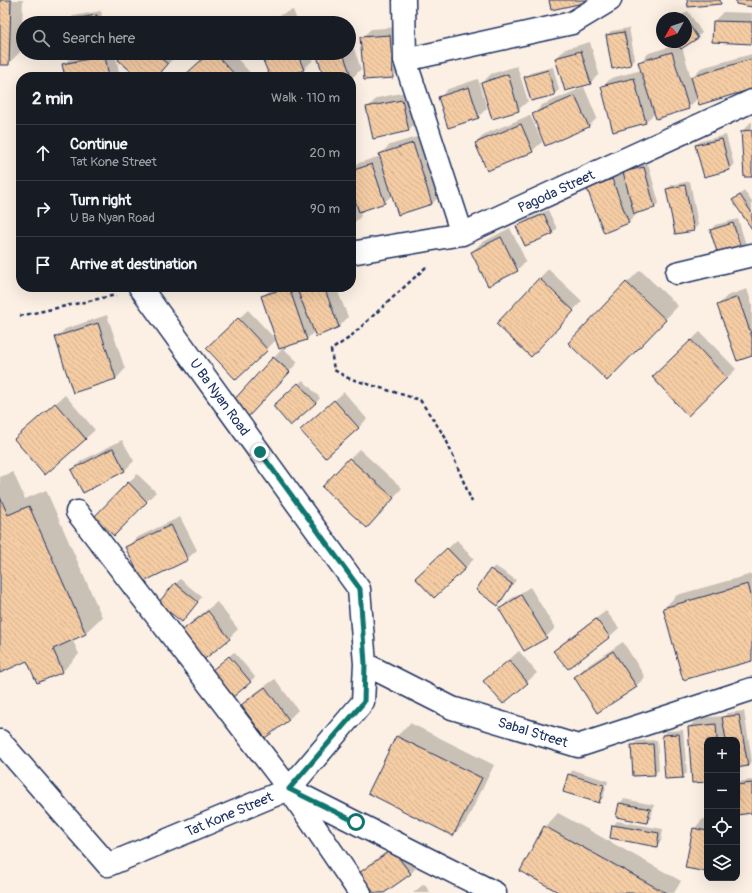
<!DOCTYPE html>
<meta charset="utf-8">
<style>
:root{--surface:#171b24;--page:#242831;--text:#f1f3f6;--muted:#9ea1a6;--line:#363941}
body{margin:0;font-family:Pangolin,sans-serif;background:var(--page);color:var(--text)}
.controls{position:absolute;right:12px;bottom:12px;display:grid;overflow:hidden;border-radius:8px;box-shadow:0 4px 16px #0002}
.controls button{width:36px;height:36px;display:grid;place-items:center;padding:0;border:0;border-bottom:1px solid var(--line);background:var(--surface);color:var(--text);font:20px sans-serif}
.compass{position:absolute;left:656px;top:12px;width:36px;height:36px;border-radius:50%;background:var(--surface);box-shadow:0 4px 16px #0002;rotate:230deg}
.stop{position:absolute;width:12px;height:12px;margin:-9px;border:3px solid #0f766e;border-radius:50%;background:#fff}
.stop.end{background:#0f766e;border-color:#fff;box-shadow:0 1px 4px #0008}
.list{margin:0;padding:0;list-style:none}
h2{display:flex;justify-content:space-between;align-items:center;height:52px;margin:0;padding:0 16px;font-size:17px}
h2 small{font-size:13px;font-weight:400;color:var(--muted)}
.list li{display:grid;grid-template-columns:26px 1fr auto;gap:12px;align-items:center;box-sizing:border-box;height:56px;padding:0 16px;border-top:1px solid var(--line)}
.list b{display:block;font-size:15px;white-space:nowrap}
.list p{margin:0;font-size:13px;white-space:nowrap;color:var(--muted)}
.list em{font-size:13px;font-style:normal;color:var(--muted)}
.icon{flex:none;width:22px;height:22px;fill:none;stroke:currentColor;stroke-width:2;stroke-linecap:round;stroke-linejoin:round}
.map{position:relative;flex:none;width:752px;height:893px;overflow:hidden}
.search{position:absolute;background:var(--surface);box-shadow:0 4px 16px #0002;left:16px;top:16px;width:340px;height:44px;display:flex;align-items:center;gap:10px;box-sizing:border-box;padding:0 14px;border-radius:22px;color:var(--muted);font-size:15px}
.panel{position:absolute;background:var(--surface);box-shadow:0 4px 16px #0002;left:16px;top:72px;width:340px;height:220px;border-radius:16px}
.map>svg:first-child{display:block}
.shadow{fill:#0003}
.building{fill:url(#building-back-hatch);stroke:#1b2f5e}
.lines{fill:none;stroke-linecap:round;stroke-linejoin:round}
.street-casing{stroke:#1b2f5e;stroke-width:25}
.path{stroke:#1b2f5e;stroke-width:2.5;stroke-dasharray:4 3;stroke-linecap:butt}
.street{stroke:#fff;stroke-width:22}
.route{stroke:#0f766e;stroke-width:5}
.labels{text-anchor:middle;stroke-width:3.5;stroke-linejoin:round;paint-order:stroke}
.street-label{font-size:14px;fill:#1b2f5e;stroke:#fff}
</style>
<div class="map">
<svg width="752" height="893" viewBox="0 0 752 893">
<defs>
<pattern id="building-back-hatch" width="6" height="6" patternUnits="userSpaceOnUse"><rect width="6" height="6" fill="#f5cca4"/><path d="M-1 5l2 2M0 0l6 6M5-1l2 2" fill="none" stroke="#d1b090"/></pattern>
</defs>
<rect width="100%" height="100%" fill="#fcf0e4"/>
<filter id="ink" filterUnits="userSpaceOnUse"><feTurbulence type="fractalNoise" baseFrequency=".025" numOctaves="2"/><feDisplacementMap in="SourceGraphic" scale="8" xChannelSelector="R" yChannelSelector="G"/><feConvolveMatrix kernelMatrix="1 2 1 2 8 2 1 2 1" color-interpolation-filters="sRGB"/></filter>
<g filter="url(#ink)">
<path class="shadow" d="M0 0H23L21 51 8 64H0Z
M293 10 298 23H260L261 22Z
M101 11 103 23H69V20L73 16Z
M688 11 702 33 682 47 691 78 701 68 752 54V88L698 98 688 108 655 113 645 122 602 87 611 78 642 70 640 62 649 53 679 44 677 42H686V18H677Z
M723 12 752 13V43L714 21Z
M344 20 345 23H336Z
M399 27 402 68 393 77 361 38 371 29Z
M629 28 635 60 630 64 607 35 611 31Z
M349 34 361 69 351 79V77H325L317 53H349Z
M590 42 599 74 590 83 556 58 565 49Z
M85 53H115L120 77H66L64 64 73 55Z
M125 53H174L176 55 157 77H140Z
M209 53H232L254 77H187Z
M261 53H310L313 60 304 69 284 77H271Z
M517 66 528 101 518 110 482 83 491 74Z
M553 67 559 90 554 94 525 77 530 73Z
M478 79 487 108 478 117 439 98 448 89Z
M584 87 597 118 588 127 533 115 542 105Z
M411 91 418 121 408 130 367 108 377 98Z
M530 115 542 142 532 151 476 143 485 134Z
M751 122H752V176L742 131Z
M423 135 441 194 432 204 399 214 393 194 385 202 359 211 361 216 351 226V169L356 164 381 156 380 154 390 145Z
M726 135 734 165 730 169 696 145 701 141Z
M648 164 659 203 654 207 637 212 638 213 629 222 605 231 588 189 597 180 621 170 625 180 626 179 624 173 629 168Z
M690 181 698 225 693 230 667 189 672 185Z
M744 191 752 202V227L733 200Z
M548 210 557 229 552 233 517 226 521 222Z
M738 219 746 245 741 250 711 230 715 225Z
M510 228 526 261 517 270 472 252 481 243Z
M548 269 582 301 540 346 539 279Z
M640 270 678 306 621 366 627 283Z
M273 287H336L348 317 339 327 316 336 315 331 307 339 280 348 262 297Z
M747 289 752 304V355L718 305 727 296Z
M248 310 276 340 267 349 217 339Z
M107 315 125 369 116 379 56 338 65 329Z
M700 332 736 369 727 378 662 368Z
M283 348 298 362 257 407 233 402Z
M303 380 320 398 316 403 278 401Z
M344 392 367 419 358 428 311 421Z
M65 395 95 430 45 474 25 430Z
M122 440 134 461 125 470 84 492 72 470 81 461Z
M359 449 402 488 376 517 323 487Z
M13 472 25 499 46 490 102 617 85 633 72 639 79 654 63 671 28 660 0 672V477Z
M137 474 156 492 114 534 128 483Z
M180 517 197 550 187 559 127 547 136 538Z
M457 540 474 559 465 568 426 569Z
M495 566 516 580 498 604 491 570Z
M752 574V660L664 608 677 595Z
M180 579 202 597 186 616 176 584Z
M530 587 555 628 546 637 500 609 509 600Z
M217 602 238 629 229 638 181 632 190 623Z
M606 611 619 628 609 637 555 651 564 642Z
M623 642 645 677 636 686 575 677 584 668Z
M519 651 537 673 503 703 485 681Z
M234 652 255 677 233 696 216 667Z
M275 679 298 710 289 719 265 736 242 705 251 696Z
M744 711 752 761 748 765 737 767V740H707V781L689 727 698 718 725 716 728 713Z
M410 723 494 765 466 822 453 835 397 736Z
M683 730 687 773 682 777 663 735 667 731Z
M657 740 659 770 654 774 633 745 637 741Z
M573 770 608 781 607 785 570 774V776L606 787 603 798 599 802 569 775Z
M752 780V812L737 814V782Z
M624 799 654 805 651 818 646 822 620 803Z
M558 813 681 881 674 893H562L545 827Z
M703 819 707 820V871L694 829Z
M617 821 663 829 661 841 656 846 613 826Z
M402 840 419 865 410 874 383 893H375L361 873 370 864Z
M424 884 431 893H413Z"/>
<path class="building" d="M0 0H11L9 65H0Z
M549 0H587L588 2 551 10Z
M687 0H720L721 4 688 7Z
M736 0H752V7L736 4Z
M97 15 99 23H68V20Z
M686 20 698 38 681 49 676 42H686Z
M713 21 752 22V44L712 42Z
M624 32 631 65 612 69 606 35Z
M390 35 393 78 364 80 360 37Z
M581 51 591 84 565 91 555 58Z
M672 52 689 109 656 119 638 62Z
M123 53H154L168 64 157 77H138L118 60Z
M209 53H215L237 77H185L184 76Z
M260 53H297L304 70 287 77H270Z
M316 53H343L352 79 351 80V77H324Z
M105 56 109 77H65L62 64Z
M752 59V89L699 105 691 77Z
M548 70 555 95 531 101 524 77Z
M508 74 519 111 492 119 481 83Z
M634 78 646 123 613 132 601 86Z
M469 87 479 118 448 128 438 97Z
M575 96 589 127 545 146 532 114Z
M402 100 409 131 373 139 366 107Z
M521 124 533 152 487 171 475 143Z
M752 130V177H744L741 131Z
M722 139 730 170 704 177 695 145Z
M413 143 432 204 398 215 379 154Z
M372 164 385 203 359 212 351 188V171Z
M644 167 655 208 634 214 623 172Z
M612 179 629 223 604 233 587 189Z
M685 185 694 231 675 234 666 189Z
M740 195 752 213V229L732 200Z
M544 214 553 234 525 246 516 226Z
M733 223 742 251 719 258 710 230Z
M501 237 518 271 488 286 471 252Z
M539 278 574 311 531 357 496 324Z
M626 282 666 320 607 381 568 343Z
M289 287 307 340 279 349 261 296Z
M296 287H324L339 327 316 337Z
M738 297 752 337V356L737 361 717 305Z
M238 318 268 350 236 380 206 348Z
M98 323 116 379 73 393 55 337Z
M691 340 727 378 688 416 652 377Z
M273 357 290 372 248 417 232 402Z
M298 383 316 403 290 426 273 406Z
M334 400 359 428 325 458 300 430Z
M55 403 86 439 45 475 14 439Z
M113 448 125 471 83 493 71 470Z
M349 458 394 498 367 528 322 487Z
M128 482 147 502 114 536 94 517Z
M0 497 8 515 29 506 86 634 53 649 63 672 37 683 27 661 0 673Z
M171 525 188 560 143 582 125 547Z
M447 548 466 568 434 598 415 578Z
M490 569 512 584 498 606 476 590Z
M175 583 198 602 182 622 158 603Z
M748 584 752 599V661L683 680 663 608Z
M521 595 547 638 524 651 499 609Z
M208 611 230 639 202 661 180 632Z
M596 619 610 637 568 669 553 651Z
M613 651 637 687 597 713 574 677Z
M229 656 251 682 233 697 211 671Z
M509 660 528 683 503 704 483 681Z
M265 687 289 720 265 738 241 705Z
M739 715 748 766 737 768V740H726L722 717Z
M716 724 717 740H707V782L692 783 688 727Z
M679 734 683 778 665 779 662 735Z
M396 736 482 778 453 836 368 793Z
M653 744 655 775 633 776 631 745Z
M568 774 604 785 599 803 563 792Z
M752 783V813L737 815V785Z
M619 803 650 809 647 823 616 817Z
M612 825 659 833 657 847 610 838Z
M544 826 666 893H560L520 871Z
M693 828 707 831V872L685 868Z
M392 849 411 874 384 893H374L359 873Z"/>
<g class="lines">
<g class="street-casing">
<path id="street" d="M404 0 405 60 462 234
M405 60 572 23 610 0
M351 253 462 234 752 101
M677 273 752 255
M140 287 359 589 365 664 363 702 289 789 360 893
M77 512 289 789 495 893
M365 664 452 708 578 746 752 689
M0 741 108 865 289 789"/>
</g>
<path class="path" d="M426 267 349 338 331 350 334 370 348 378 420 400 445 437 472 502
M20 316 116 295"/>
<use href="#street" class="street"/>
</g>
</g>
<g class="lines" filter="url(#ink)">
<path class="route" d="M260 452 360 589 365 664 364 702 289 789 356 822"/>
</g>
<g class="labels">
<g class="street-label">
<text transform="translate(556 191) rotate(-25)" y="5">Pagoda Street</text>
<text transform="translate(220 397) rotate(54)" y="5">U Ba Nyan Road</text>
<text transform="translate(533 732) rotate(17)" y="5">Sabal Street</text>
<text transform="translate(229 814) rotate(-23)" y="5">Tat Kone Street</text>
</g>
</g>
</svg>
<div class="controls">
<button>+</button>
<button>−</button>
<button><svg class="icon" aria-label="locate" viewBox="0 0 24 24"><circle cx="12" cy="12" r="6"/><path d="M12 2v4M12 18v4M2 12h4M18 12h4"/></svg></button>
<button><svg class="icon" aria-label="layers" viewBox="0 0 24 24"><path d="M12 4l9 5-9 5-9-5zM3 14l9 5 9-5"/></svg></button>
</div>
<svg class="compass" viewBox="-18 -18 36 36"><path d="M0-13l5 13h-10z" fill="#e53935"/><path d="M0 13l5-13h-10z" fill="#9ea1a6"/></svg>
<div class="stop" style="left:356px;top:822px"></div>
<div class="stop end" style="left:260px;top:452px"></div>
<div class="search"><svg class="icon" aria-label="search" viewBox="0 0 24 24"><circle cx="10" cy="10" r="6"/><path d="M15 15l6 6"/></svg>Search here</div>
<section class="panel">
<h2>2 min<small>Walk · 110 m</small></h2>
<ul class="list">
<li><svg class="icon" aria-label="ahead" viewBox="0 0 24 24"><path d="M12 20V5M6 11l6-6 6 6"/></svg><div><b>Continue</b><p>Tat Kone Street</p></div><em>20 m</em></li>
<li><svg class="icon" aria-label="right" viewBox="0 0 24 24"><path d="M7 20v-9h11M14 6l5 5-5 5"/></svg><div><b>Turn right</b><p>U Ba Nyan Road</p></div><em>90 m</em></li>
<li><svg class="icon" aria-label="arrive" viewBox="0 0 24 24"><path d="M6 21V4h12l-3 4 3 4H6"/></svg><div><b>Arrive at destination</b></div></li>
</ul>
</section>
</div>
